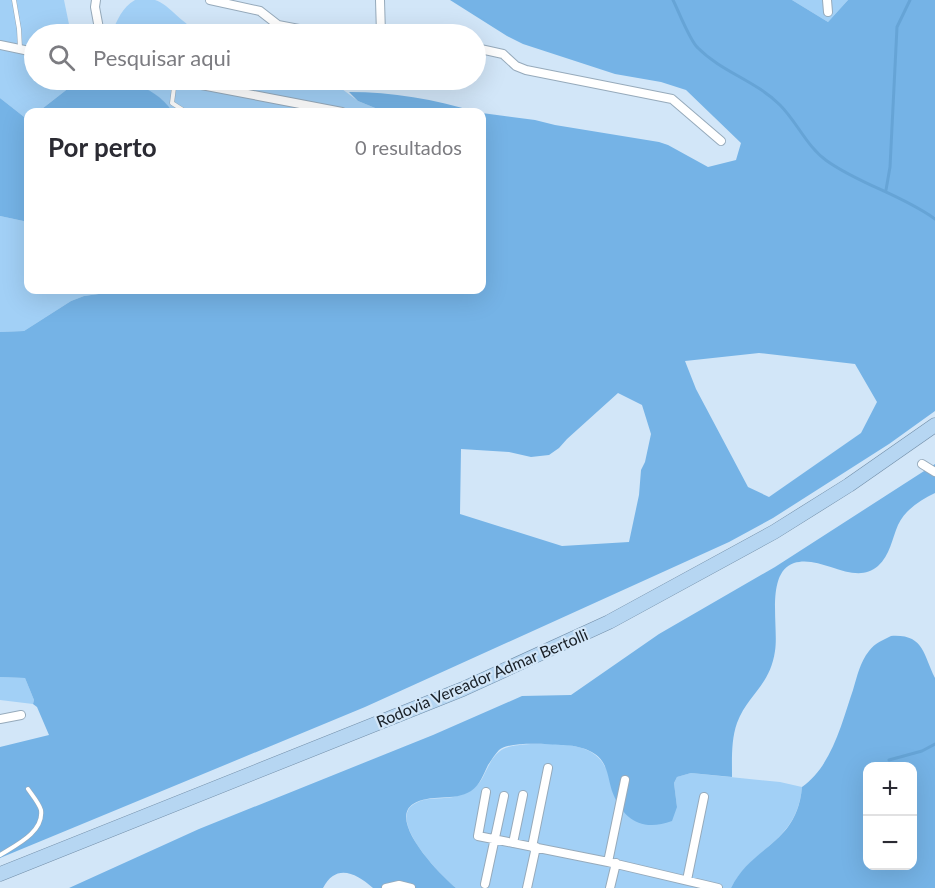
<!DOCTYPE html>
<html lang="pt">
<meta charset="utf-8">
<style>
:root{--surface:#fff;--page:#f2f2f3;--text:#2b2b33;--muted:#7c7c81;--line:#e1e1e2}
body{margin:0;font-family:Lato,sans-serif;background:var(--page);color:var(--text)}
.controls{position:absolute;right:18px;bottom:18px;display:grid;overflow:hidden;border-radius:12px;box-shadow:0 6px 24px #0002}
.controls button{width:54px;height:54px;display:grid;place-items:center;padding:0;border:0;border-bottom:2px solid var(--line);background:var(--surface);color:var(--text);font:30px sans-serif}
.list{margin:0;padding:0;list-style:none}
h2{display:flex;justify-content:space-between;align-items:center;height:78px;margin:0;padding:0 24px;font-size:26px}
h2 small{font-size:20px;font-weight:400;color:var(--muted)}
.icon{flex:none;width:33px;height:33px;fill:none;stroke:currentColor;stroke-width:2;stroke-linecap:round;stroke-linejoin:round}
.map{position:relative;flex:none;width:935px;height:888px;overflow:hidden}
.search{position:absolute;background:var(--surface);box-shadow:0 6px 24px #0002;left:24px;top:24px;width:462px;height:66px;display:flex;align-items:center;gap:15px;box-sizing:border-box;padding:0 21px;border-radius:33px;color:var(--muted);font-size:22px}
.panel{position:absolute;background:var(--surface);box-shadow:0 6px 24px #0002;left:24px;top:108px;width:462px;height:186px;border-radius:12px}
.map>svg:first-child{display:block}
.green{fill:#a2d0f6}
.forest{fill:#75b3e6;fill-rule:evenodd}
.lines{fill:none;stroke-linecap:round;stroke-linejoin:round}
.stream{stroke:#66a4d6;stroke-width:3}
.service-casing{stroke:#96aabb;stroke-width:5}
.minor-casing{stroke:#96aabb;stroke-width:10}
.trunk-casing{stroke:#728ea8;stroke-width:15}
.service{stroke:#fff;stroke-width:4}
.minor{stroke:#fff;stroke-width:8}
.trunk{stroke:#b6d6f2;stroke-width:14}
.labels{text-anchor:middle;stroke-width:4.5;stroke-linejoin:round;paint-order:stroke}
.street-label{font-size:16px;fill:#171e25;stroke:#d2e6f8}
</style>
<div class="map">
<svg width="935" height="888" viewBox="0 0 935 888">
<rect width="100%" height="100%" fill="#d2e6f8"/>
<path class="green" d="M0 0H64L71 34H34V80H79L38 112H28V120L0 98Z
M135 0C141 0 149 0 155 0 170 4 185 29 206 34H111C117 21 122 7 135 0Z
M792 0H848L828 22Z
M119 80H330L358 101 385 112H173C158 91 142 88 119 80Z
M0 216 28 222V290H128L84 296 71 301 24 331 0 332Z
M0 677 25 678 34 700 33 704 0 700Z
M531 744C556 744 593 741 605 767L677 807 674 783 677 777 691 773 780 782 802 787C797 843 752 847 731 888H456C442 877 384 818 416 803 428 796 444 800 457 796 463 794 472 789 477 785 482 781 484 774 487 769 498 746 507 746 531 744Z"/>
<path class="forest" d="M450 0H792L828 22 848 0H935V411L889 444 773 518 729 542 365 707 0 858V747L49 735 37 707 33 704 34 700 25 678 0 677V332L24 331 71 301 84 296 128 290H482V113L535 120 555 125 659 142 668 145 708 167 736 160 741 143 686 90 661 82 615 74 523 44 507 36ZM759 353 855 364 877 402 861 433 769 497 748 487 696 389 685 361ZM618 393 642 405 651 434 645 462 641 470 639 495 629 542 562 546 460 514 461 449 509 452 531 457 549 455 559 448 567 439Z
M79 80C115 80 150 79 173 112H38Z
M349 92C392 92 435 99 476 112H385L358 101Z
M0 98 28 120V222L0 216Z
M935 464V493C920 500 905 510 898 525 892 539 890 555 878 566 854 587 821 554 794 563 765 573 779 627 775 651 770 686 748 694 737 723 731 740 732 759 732 777L691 773 677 777 674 783 677 807 672 821C642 832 623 820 612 791 609 782 608 769 602 761 594 749 575 745 561 745 547 744 510 741 499 750 495 754 491 761 488 765 483 775 480 785 471 791 454 802 430 793 413 804 387 821 442 877 456 888H373C356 873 336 863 323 888H69L199 829 433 735 522 696 571 695 659 634 775 567Z
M891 636C924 634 923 654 935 678V888H731C752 845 797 845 802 787 832 766 842 722 853 690 857 677 860 662 869 651 875 643 883 640 891 636ZM868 766H912V866H868Z"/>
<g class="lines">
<path class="stream" d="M673 0C679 12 690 41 698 48 722 72 756 81 780 105 797 122 807 147 827 161 861 185 900 194 935 219
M886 190 890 167 897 27 910 0
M889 760 922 751 935 744"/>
<g class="service-casing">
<path id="service" d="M14 0 19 29 20 48
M175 80 172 103 186 112
M0 855C16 845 44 832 41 810 39 803 32 795 28 789"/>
</g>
<g class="minor-casing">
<path id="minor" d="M96 0 95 7 100 34
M210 0 260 11 278 25 325 34
M380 0 381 34
M827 0 828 12
M369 34H373
M0 45 34 52
M476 48 503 54 516 66 526 70 672 99 721 141
M175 80 342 112
M922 464 935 472
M0 719 21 715
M486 792 478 836 608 862 718 888
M513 843 523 795
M532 847 548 768
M608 862 625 780
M687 880 704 797
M485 884 504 796
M386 888 399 885 411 888
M527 888 536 847
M610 888 616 863"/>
</g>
<g class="trunk-casing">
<path id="trunk" d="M0 874 463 689 609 622 774 532 849 485 935 425"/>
</g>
<use href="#service" class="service"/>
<use href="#minor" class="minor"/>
<use href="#trunk" class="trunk"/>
</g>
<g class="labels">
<g class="street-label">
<text transform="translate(482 678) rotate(-23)" y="6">Rodovia Vereador Admar Bertolli</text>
</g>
</g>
</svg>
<div class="controls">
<button>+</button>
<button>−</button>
</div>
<div class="search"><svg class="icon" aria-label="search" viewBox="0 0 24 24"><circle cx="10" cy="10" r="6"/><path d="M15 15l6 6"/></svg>Pesquisar aqui</div>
<section class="panel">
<h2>Por perto<small>0 resultados</small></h2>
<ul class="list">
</ul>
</section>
</div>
